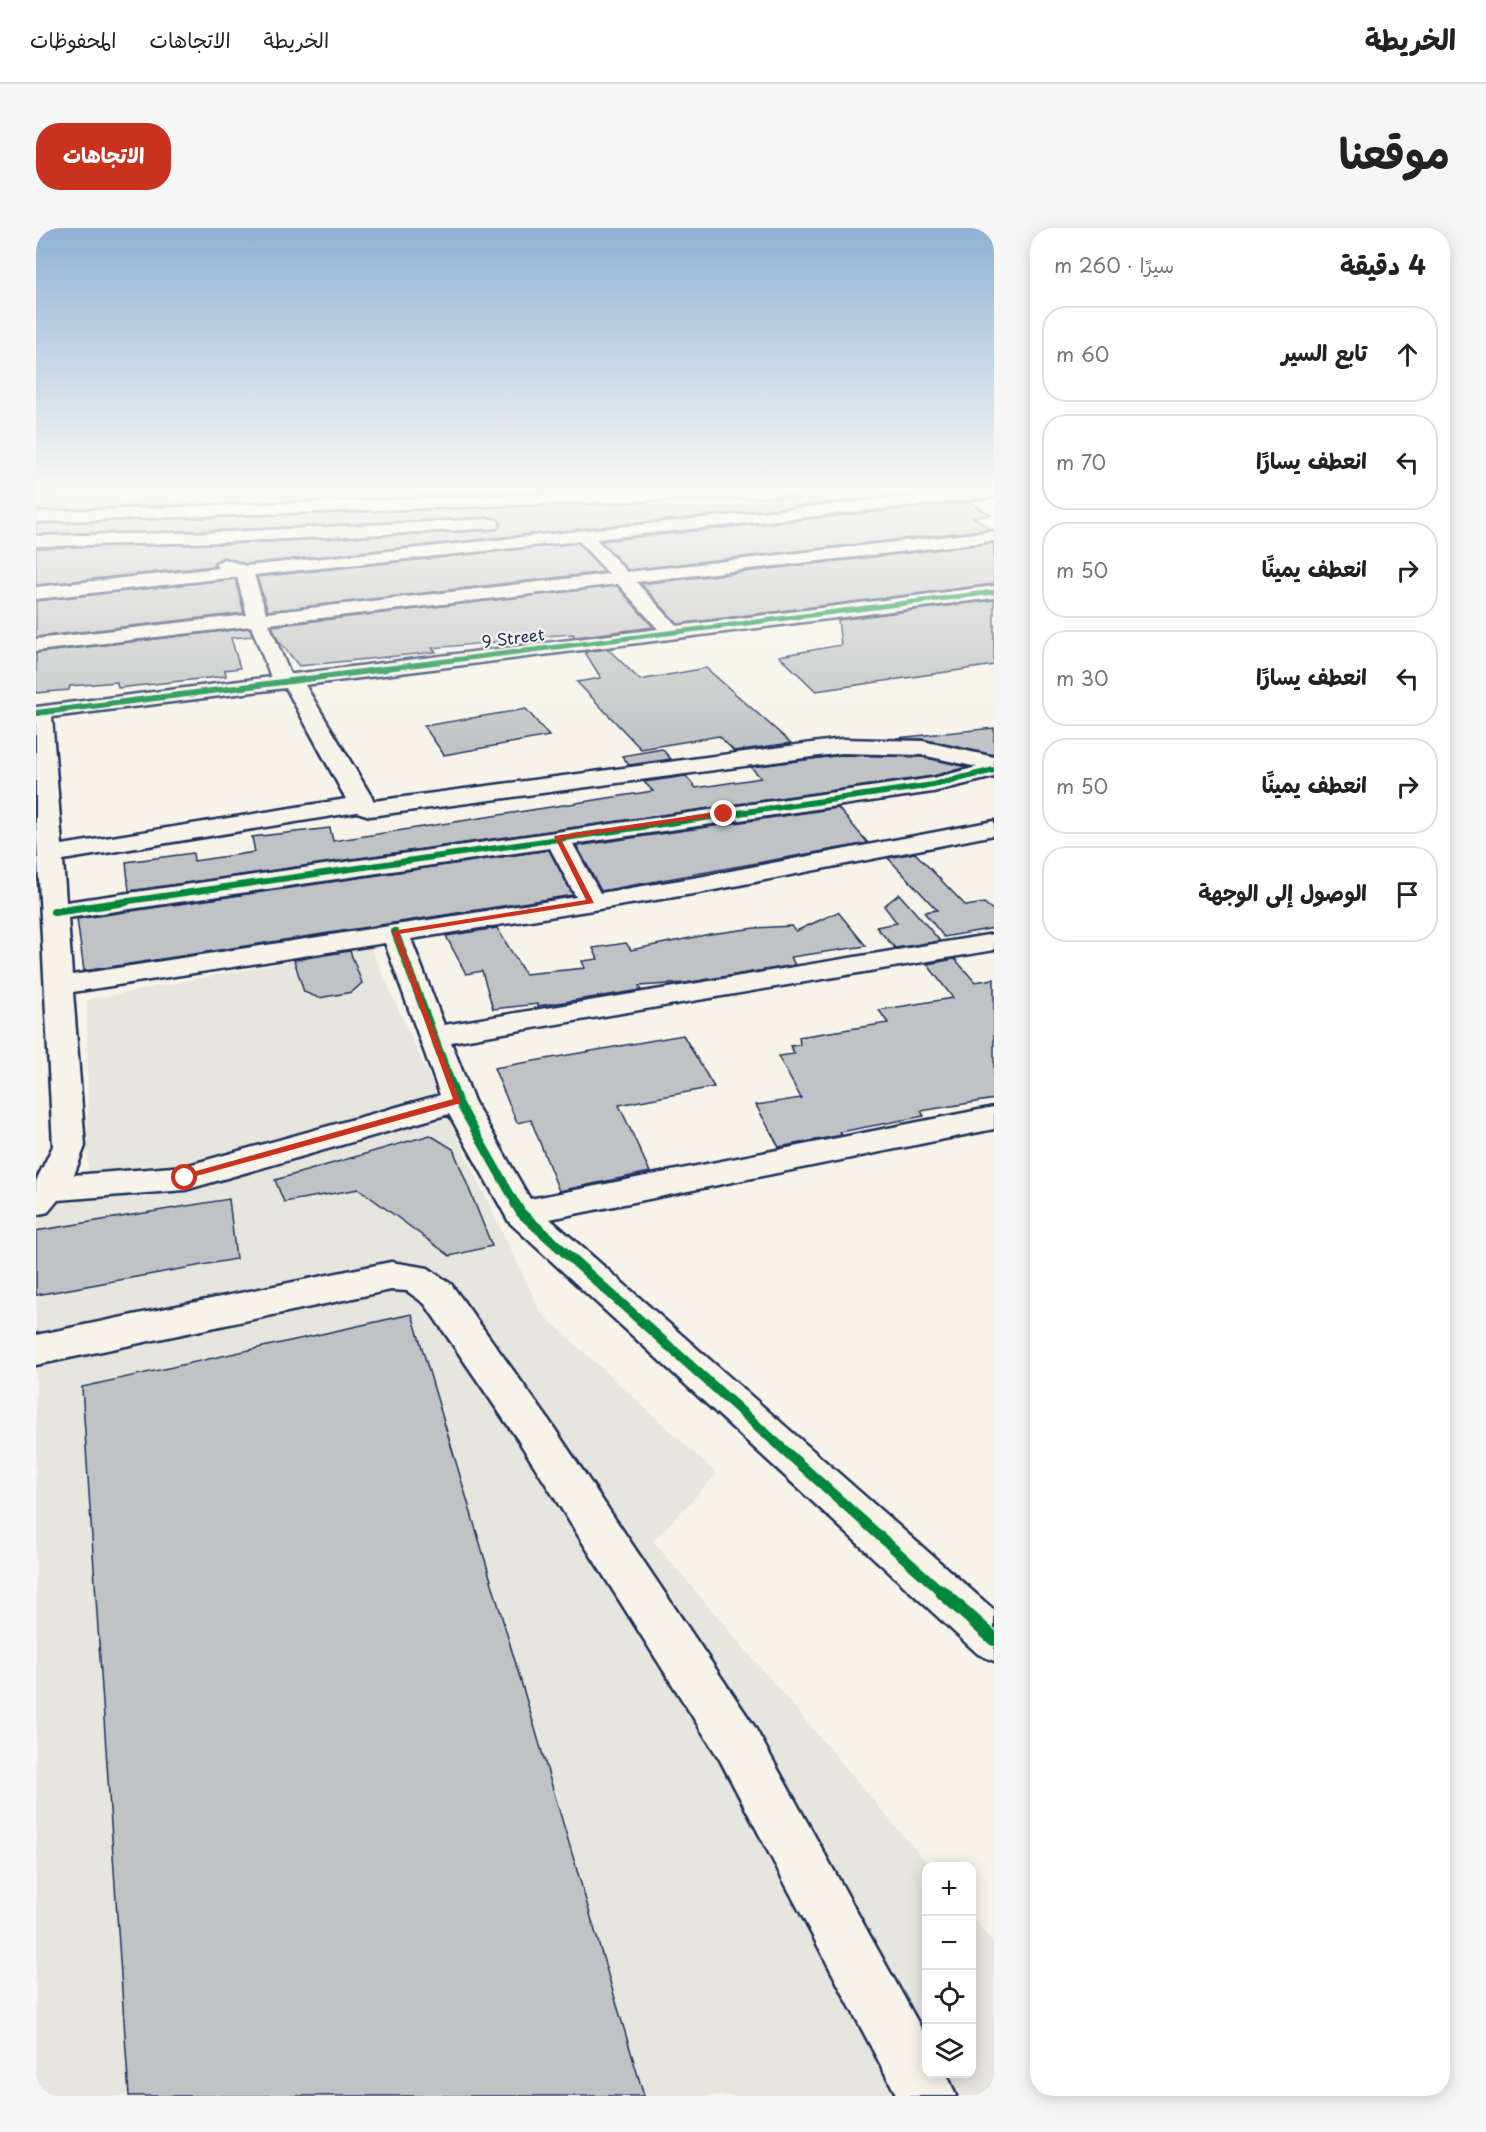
<!DOCTYPE html>
<html lang="ar">
<meta charset="utf-8">
<style>
:root{--surface:#fff;--page:#f6f6f6;--text:#222;--muted:#767676;--line:#e0e0e0;--accent:#c8321e}
body{margin:0;font-family:"Playpen Sans","Playpen Sans Arabic",sans-serif;background:var(--page);color:var(--text);direction:rtl}
.controls{position:absolute;right:18px;bottom:18px;display:grid;overflow:hidden;border-radius:12px;box-shadow:0 3px 15px #0003}
.controls button{width:54px;height:54px;display:grid;place-items:center;padding:0;border:0;border-bottom:2px solid var(--line);background:var(--surface);color:var(--text);font:30px sans-serif}
.stop{position:absolute;width:18px;height:18px;margin:-14px;border:4px solid #c8321e;border-radius:50%;background:#fff}
.stop.end{background:#c8321e;border-color:#fff;box-shadow:0 2px 6px #0008}
.list{margin:0;padding:0;list-style:none}
h2{display:flex;justify-content:space-between;align-items:center;height:78px;margin:0;padding:0 24px;font-size:26px}
h2 small{font-size:20px;font-weight:400;color:var(--muted)}
.list li{display:grid;grid-template-columns:39px 1fr auto;gap:18px;align-items:center;box-sizing:border-box;height:96px;margin:0 12px 12px;padding:0 12px;border:2px solid var(--line);border-radius:24px}
.list b{display:block;font-size:22px;white-space:nowrap}
.list em{font-size:20px;font-style:normal;color:var(--muted)}
.icon{flex:none;width:33px;height:33px;fill:none;stroke:currentColor;stroke-width:2;stroke-linecap:round;stroke-linejoin:round}
.map{position:relative;flex:none;width:958px;height:1868px;overflow:hidden;direction:ltr;border-radius:24px}
header{display:flex;align-items:center;gap:36px;box-sizing:border-box;height:84px;padding:0 30px;background:var(--surface);border-bottom:2px solid var(--line)}
header strong{font-size:28px}
nav{display:flex;gap:33px;margin-inline-start:auto;font-size:21px}
.intro{display:flex;align-items:center;justify-content:space-between;box-sizing:border-box;height:144px;padding:0 36px}
h1{margin:0;font-size:42px}
.button{padding:15px 27px;border-radius:24px;background:var(--accent);color:#fff;font-size:21px;font-weight:700}
main{display:flex;gap:36px;padding:0 36px}
aside{flex:1;background:var(--surface);border-radius:24px;box-shadow:0 3px 15px #0003}
.map>svg:first-child{display:block}
.built{fill:#e6e5de}
.building{fill:#c0c3c5;stroke:#1b2f5e;stroke-width:1.5}
.lines{fill:none;stroke-linecap:round;stroke-linejoin:round}
.minor-casing{stroke:#1b2f5e;stroke-width:5}
.minor{fill:#f7f3e8;fill-rule:evenodd}
.cycleway-far4-casing{stroke:#f7f3e8;stroke-width:8}
.cycleway-far3-casing{stroke:#f7f3e8;stroke-width:9}
.cycleway-far2-casing{stroke:#f7f3e8;stroke-width:12}
.cycleway-far1-casing{stroke:#f7f3e8;stroke-width:14}
.cycleway-casing{stroke:#f7f3e8;stroke-width:17}
.cycleway-far4{stroke:#00873e;stroke-width:5}
.cycleway-far3{stroke:#00873e;stroke-width:6}
.cycleway-far2{stroke:#00873e;stroke-width:8}
.cycleway-far1{stroke:#00873e;stroke-width:10}
.cycleway{stroke:#00873e;stroke-width:14}
.route{fill:#c8321e}
.labels{text-anchor:middle;stroke-width:4.5;stroke-linejoin:round;paint-order:stroke}
.far-street-label{font-size:16px;fill:#1b2f5e;stroke:#f7f3e8}
</style>
<header>
<strong>الخريطة</strong>
<nav><a>الخريطة</a><a>الاتجاهات</a><a>المحفوظات</a></nav>
</header>
<div class="intro"><h1>موقعنا</h1><a class="button">الاتجاهات</a></div>
<main>
<aside>
<h2>4 دقيقة<small>سيرًا · 260 m</small></h2>
<ul class="list">
<li><svg class="icon" aria-label="ahead" viewBox="0 0 24 24"><path d="M12 20V5M6 11l6-6 6 6"/></svg><div><b>تابع السير</b></div><em>60 m</em></li>
<li><svg class="icon" aria-label="left" viewBox="0 0 24 24"><path d="M17 20v-9H6M10 6l-5 5 5 5"/></svg><div><b>انعطف يسارًا</b></div><em>70 m</em></li>
<li><svg class="icon" aria-label="right" viewBox="0 0 24 24"><path d="M7 20v-9h11M14 6l5 5-5 5"/></svg><div><b>انعطف يمينًا</b></div><em>50 m</em></li>
<li><svg class="icon" aria-label="left" viewBox="0 0 24 24"><path d="M17 20v-9H6M10 6l-5 5 5 5"/></svg><div><b>انعطف يسارًا</b></div><em>30 m</em></li>
<li><svg class="icon" aria-label="right" viewBox="0 0 24 24"><path d="M7 20v-9h11M14 6l5 5-5 5"/></svg><div><b>انعطف يمينًا</b></div><em>50 m</em></li>
<li><svg class="icon" aria-label="arrive" viewBox="0 0 24 24"><path d="M6 21V4h12l-3 4 3 4H6"/></svg><div><b>الوصول إلى الوجهة</b></div></li>
</ul>
</aside>
<div class="map">
<svg width="958" height="1868" viewBox="0 0 958 1868">
<rect width="100%" height="100%" fill="#f7f3e8"/>
<filter id="ink" filterUnits="userSpaceOnUse"><feTurbulence type="fractalNoise" baseFrequency=".0167" numOctaves="2"/><feDisplacementMap in="SourceGraphic" scale="12" xChannelSelector="R" yChannelSelector="G"/><feConvolveMatrix kernelMatrix="1 2 1 2 8 2 1 2 1" color-interpolation-filters="sRGB"/></filter>
<g filter="url(#ink)">
<path class="built" d="M334 718 408 882 505 1085 681 1246 617 1313 893 1638 890 1846H936V1689L958 1716V1868H0V984L52 954 51 772Z"/>
<path class="building" d="M108 262H583L0 282V269L4 267Z
M825 262H915L210 336 187 329 178 334V338L0 357V320L190 316 461 302 465 295 461 290 455 289 190 302 0 306V296L754 269 763 264Z
M934 274 955 287 937 289 955 301 592 342 565 313Z
M542 315 568 344 232 383 221 349Z
M958 315V356L642 396 605 356Z
M199 351 208 385 0 409V373Z
M581 358 617 399 539 409 537 406 481 410 482 412 396 420 400 424 263 438 242 412 236 398Z
M958 372V437L780 463 743 428 805 417 802 392Z
M214 400 217 408 195 410 204 440 189 442 190 448 82 460 81 454 34 458 33 462 0 465V425Z
M572 421 604 452 670 440 755 515 698 523 683 508 605 521 541 454 565 450 549 424Z
M490 481 513 508 408 527 388 498Z
M958 500V527L886 511 860 510Z
M626 521 635 531 593 537 586 528Z
M806 527 886 529 931 539 897 548 93 663 90 634 157 625 158 633 219 624 216 609 294 600 297 613 617 563 608 554 650 548 660 560 725 550 715 539Z
M802 580 832 615 565 663 541 618Z
M513 622 537 667 48 743 41 691Z
M879 625 930 678 948 675 958 683V700L908 709 888 684 901 682 852 630Z
M863 666 885 691 904 713 859 720 840 699 861 695 848 678Z
M802 684 830 718 755 729 759 737 649 755 603 758 605 762 502 778V776L457 781 446 743 430 746 410 708 461 700 489 746 549 740 546 733 562 731 557 720 590 715 595 722 674 706 719 700 755 698 760 703Z
M314 723 326 755 316 764 283 770 268 764 258 732Z
M919 731 939 754 958 751V871L885 883 888 888 804 904 806 907 743 919 720 877 765 870 742 828 759 826 754 818 764 817 763 809 852 795 843 782 917 770 891 736Z
M647 807 678 859 583 877 614 944 523 963 495 892 481 895 458 840Z
M394 907 417 921 456 1018 414 1028 323 961 248 974 239 952Z
M193 971 200 1031 0 1067V1003Z
M376 1086 608 1868H93L46 1159Z"/>
<g class="lines">
<g class="minor-casing">
<path id="minor" d="M0 262H9L0 267Z
M634 262H762L754 267 0 294V284Z
M936 262H958V269L560 311 591 344 958 303V313L600 354 641 398 958 358V370L269 457 338 573 806 511 886 513 958 529V549L897 564 537 616 564 665 663 649 958 593V607L663 665 375 711 408 797 958 706V722L415 814 438 873 494 971 958 879V901L514 991 958 1382V1433L942 1426 473 994 413 886 149 962 22 972 12 984 0 987V953L17 918 0 595V479L235 449 215 398 0 423V411L211 387 201 349 0 371V359L183 340 179 336 188 331 210 338ZM543 313 573 346 230 385 218 347ZM582 356 622 401 258 446H254L233 396ZM250 460 310 571 26 617 16 489ZM806 525 886 527 941 539 897 550 30 674 27 632 321 584 334 588ZM514 620 540 669 36 747 32 690ZM349 715 404 867 149 938 38 947 49 918 37 764Z
M455 291 461 292 463 296 461 300 190 314 0 318V308L190 304Z
M355 1034 392 1040 415 1056 510 1188 718 1498 890 1809V1846H911L920 1868H861L684 1532 482 1212 389 1076 371 1063 355 1062 0 1137V1107Z"/>
</g>
<use href="#minor" class="minor"/>
<g class="cycleway-far4-casing">
<path id="cycleway-far4" d="M338 442 958 364"/>
</g>
<g class="cycleway-far3-casing">
<path id="cycleway-far3" d="M0 485 350 441
M79 675 897 557 958 542"/>
</g>
<g class="cycleway-far2-casing">
<path id="cycleway-far2" d="M18 684 90 674
M359 704 422 873 480 976"/>
</g>
<g class="cycleway-far1-casing">
<path id="cycleway-far1" d="M479 975 485 985 907 1365"/>
</g>
<g class="cycleway-casing">
<path id="cycleway" d="M906 1364 958 1411"/>
</g>
<use href="#cycleway-far4" class="cycleway-far4"/>
<use href="#cycleway-far3" class="cycleway-far3"/>
<use href="#cycleway-far2" class="cycleway-far2"/>
<use href="#cycleway-far1" class="cycleway-far1"/>
<use href="#cycleway" class="cycleway"/>
</g>
</g>
<linearGradient id="sky" x2="0" y2="1"><stop stop-color="#90b2d5"/><stop offset="0.5" stop-color="#fbfaf5"/><stop offset="1" stop-color="#fbfaf5" stop-opacity="0"/></linearGradient>
<rect width="958" height="523" fill="url(#sky)"/>
<path class="route" d="M688 583 690 587 525 611 558 675 363 706 425 875 146 952V947L417 871 356 703 550 672 518 608Z"/>
<g class="labels">
<g class="far-street-label">
<text transform="translate(477 410) rotate(-7)" y="6">9 Street</text>
</g>
</g>
</svg>
<div class="controls">
<button>+</button>
<button>−</button>
<button><svg class="icon" aria-label="locate" viewBox="0 0 24 24"><circle cx="12" cy="12" r="6"/><path d="M12 2v4M12 18v4M2 12h4M18 12h4"/></svg></button>
<button><svg class="icon" aria-label="layers" viewBox="0 0 24 24"><path d="M12 4l9 5-9 5-9-5zM3 14l9 5 9-5"/></svg></button>
</div>
<div class="stop" style="left:149px;top:950px"></div>
<div class="stop end" style="left:688px;top:586px"></div>
</div>
</main>
